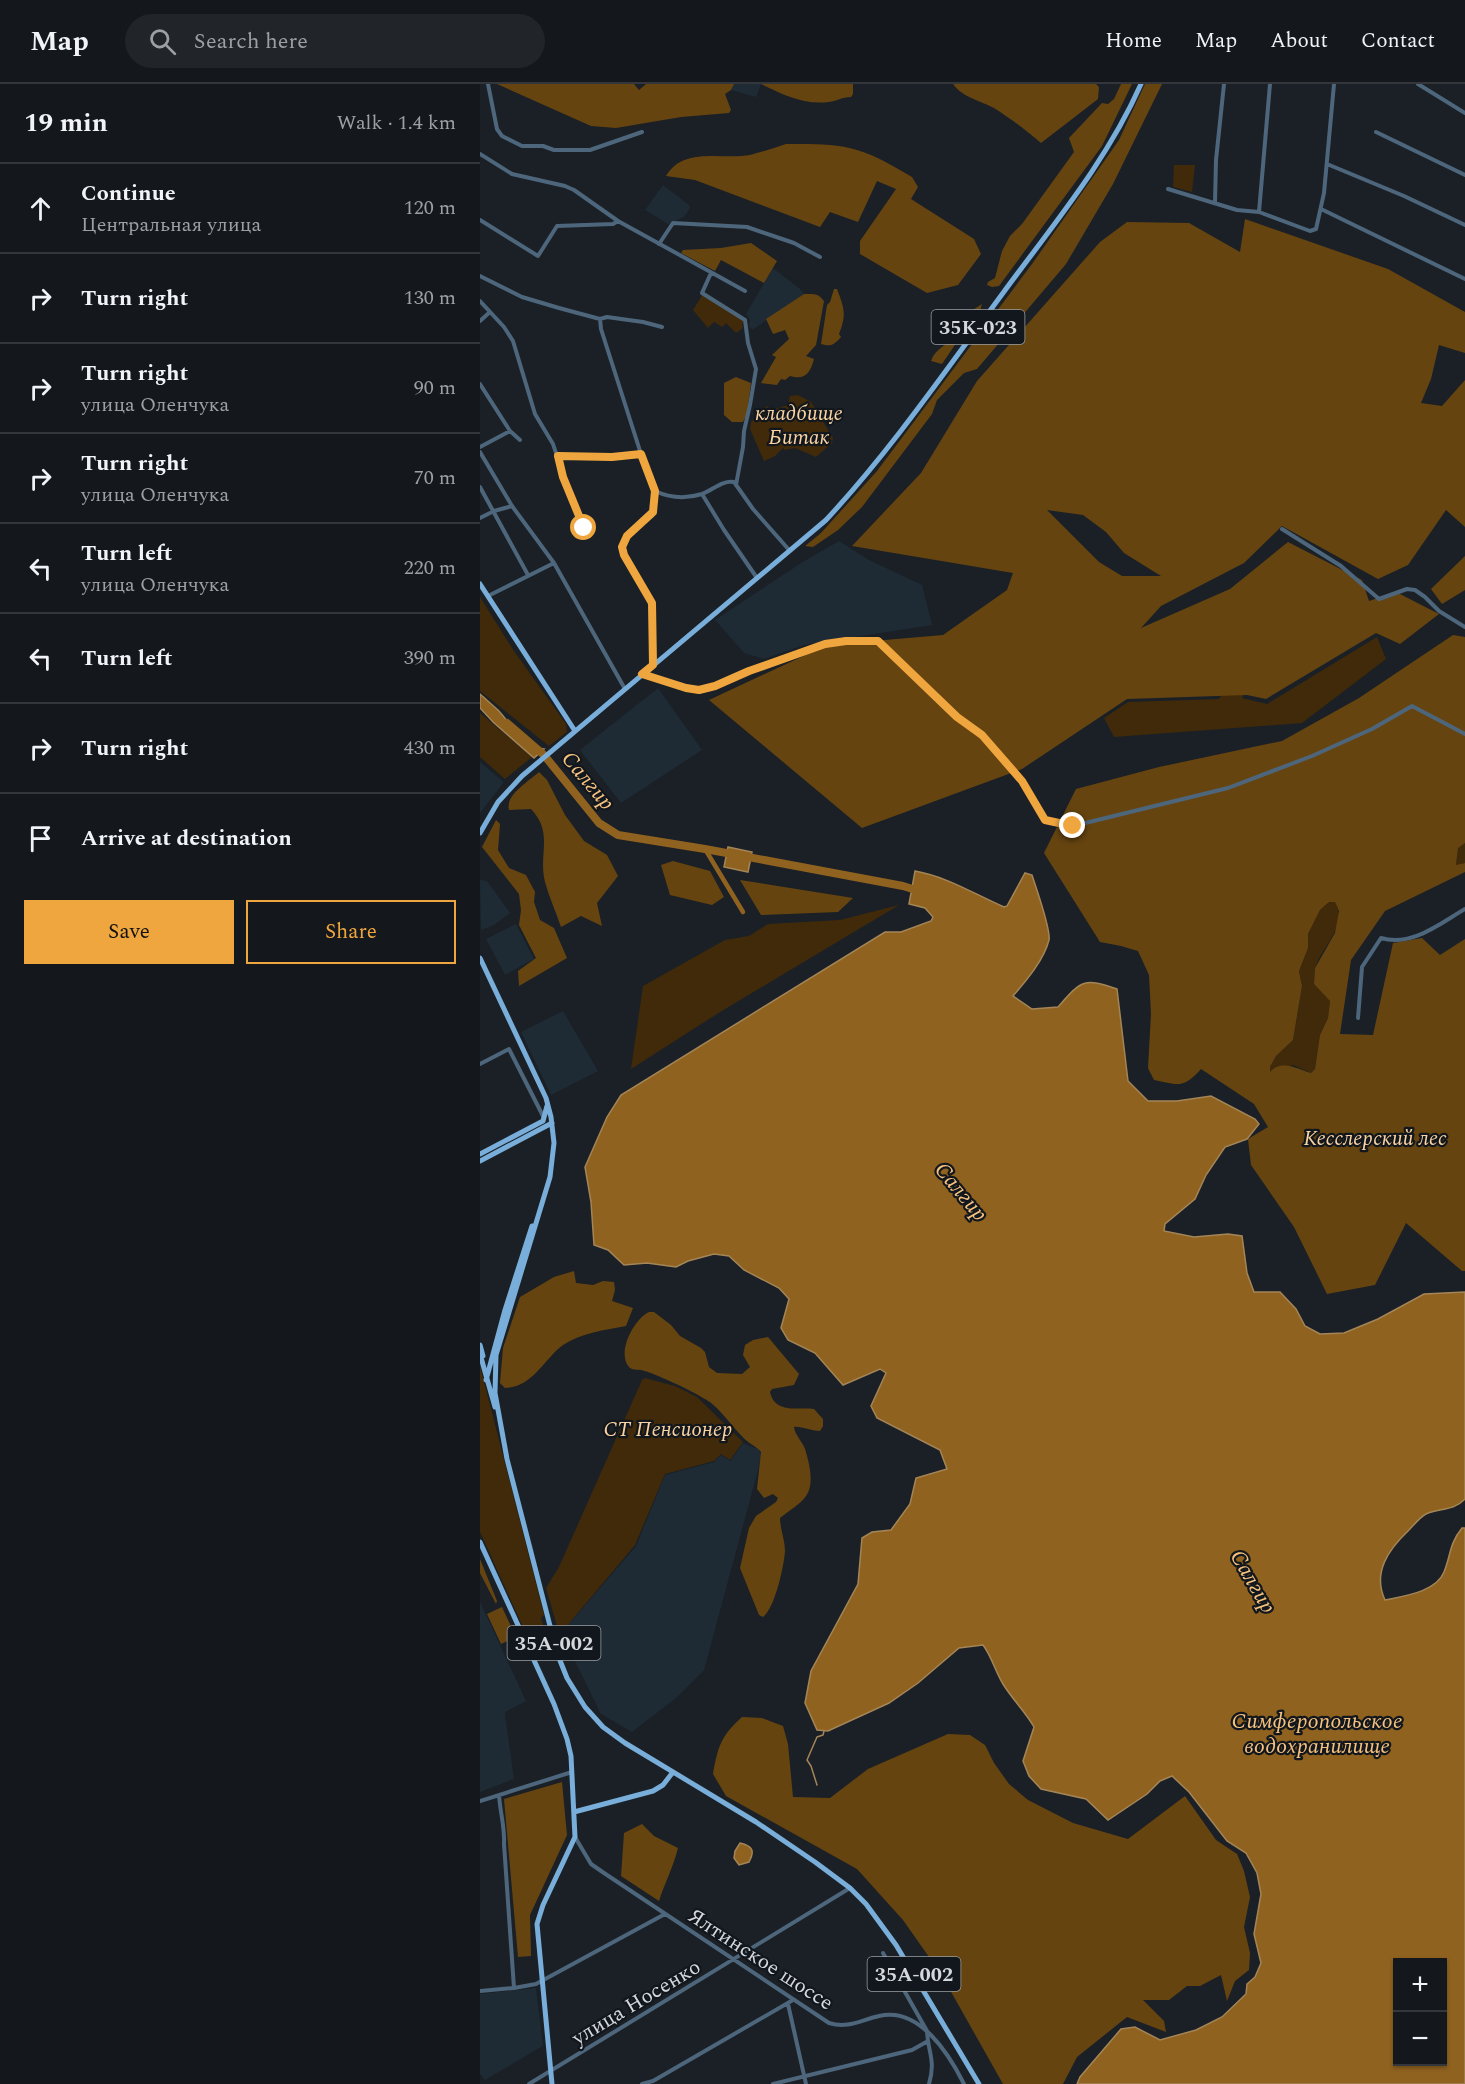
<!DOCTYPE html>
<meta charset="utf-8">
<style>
:root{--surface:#14181c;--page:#212529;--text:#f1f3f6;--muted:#9da0a3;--line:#33373b;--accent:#f0a63e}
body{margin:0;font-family:Spectral,serif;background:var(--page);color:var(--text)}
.controls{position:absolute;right:18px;bottom:18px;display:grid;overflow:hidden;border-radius:0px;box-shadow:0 2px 4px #0004}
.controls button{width:54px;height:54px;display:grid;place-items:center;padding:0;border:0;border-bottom:2px solid var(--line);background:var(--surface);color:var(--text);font:30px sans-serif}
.stop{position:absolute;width:18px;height:18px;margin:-14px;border:4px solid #f0a63e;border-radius:50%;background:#fff}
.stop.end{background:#f0a63e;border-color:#fff;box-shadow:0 2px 6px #0008}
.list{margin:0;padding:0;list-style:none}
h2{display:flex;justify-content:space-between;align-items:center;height:78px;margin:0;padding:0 24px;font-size:26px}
h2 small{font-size:20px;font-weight:400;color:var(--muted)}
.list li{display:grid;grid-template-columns:39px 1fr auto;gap:18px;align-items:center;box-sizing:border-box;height:90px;padding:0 24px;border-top:2px solid var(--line)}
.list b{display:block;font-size:22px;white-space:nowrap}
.list p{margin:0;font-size:20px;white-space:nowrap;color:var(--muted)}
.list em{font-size:20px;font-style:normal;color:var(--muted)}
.actions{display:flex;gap:12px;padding:18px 24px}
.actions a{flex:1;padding:14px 0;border:2px solid var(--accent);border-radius:0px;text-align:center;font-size:21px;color:var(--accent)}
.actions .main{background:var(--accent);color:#111}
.icon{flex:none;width:33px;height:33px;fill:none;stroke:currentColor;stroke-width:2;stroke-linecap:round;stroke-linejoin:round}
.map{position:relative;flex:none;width:985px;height:2000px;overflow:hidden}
header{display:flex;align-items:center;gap:36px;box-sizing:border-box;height:84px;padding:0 30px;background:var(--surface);border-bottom:2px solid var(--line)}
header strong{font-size:28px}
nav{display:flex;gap:33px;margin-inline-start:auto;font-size:21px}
.search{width:420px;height:54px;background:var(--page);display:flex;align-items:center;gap:15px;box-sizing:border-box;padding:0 21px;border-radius:33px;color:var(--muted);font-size:22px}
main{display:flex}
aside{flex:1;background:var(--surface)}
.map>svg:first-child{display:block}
.built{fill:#1e2a34}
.green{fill:#412a09}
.forest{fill:#664410;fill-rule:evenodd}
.water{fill:#90621f;stroke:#a48558;stroke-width:1.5;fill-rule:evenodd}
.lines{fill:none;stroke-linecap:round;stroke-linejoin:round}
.stream{stroke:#a48558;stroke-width:1.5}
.canal{stroke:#90621f;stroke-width:4.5}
.river{stroke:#90621f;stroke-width:8}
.minor{stroke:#4d667b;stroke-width:4}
.major{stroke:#78aed9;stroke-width:5}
.route{stroke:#f0a63e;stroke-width:8}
.labels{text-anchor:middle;stroke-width:4.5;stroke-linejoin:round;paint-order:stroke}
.shield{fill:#11171c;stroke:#9a9ea2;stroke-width:1.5}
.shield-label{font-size:20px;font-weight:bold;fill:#d4d8dc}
.park-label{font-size:21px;font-style:italic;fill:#fbd3a2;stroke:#11171c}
.street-label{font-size:21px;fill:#d4d8dc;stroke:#11171c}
.water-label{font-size:22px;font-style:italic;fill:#f7c17f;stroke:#11171c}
</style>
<header>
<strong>Map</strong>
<div class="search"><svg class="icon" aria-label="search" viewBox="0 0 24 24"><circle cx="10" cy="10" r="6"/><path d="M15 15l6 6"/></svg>Search here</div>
<nav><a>Home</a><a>Map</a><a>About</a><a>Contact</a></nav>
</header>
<main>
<aside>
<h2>19 min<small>Walk · 1.4 km</small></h2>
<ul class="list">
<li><svg class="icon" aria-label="ahead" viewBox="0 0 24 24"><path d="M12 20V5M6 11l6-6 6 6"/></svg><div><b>Continue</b><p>Центральная улица</p></div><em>120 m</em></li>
<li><svg class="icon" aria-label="right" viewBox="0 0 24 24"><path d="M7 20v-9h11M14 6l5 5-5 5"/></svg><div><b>Turn right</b></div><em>130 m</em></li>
<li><svg class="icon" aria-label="right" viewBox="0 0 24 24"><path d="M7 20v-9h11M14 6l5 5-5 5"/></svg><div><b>Turn right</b><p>улица Оленчука</p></div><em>90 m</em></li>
<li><svg class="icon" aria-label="right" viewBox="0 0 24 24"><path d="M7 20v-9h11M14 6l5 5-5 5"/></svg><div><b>Turn right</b><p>улица Оленчука</p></div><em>70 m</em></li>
<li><svg class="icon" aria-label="left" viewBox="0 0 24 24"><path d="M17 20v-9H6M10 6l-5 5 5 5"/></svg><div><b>Turn left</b><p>улица Оленчука</p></div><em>220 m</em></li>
<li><svg class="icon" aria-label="left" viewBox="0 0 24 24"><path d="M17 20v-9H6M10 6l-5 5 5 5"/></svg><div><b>Turn left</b></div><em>390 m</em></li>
<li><svg class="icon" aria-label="right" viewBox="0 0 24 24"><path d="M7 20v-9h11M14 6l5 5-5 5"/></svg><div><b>Turn right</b></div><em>430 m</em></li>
<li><svg class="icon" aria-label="arrive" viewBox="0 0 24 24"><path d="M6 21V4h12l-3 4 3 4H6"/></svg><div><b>Arrive at destination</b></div></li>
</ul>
<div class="actions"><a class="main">Save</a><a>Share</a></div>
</aside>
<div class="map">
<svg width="985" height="2000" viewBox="0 0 985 2000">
<rect width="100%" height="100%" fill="#1a2026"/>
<path class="built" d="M254 0H281L276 13 251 6Z
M183 101 209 121 210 124 204 133 188 140 165 126Z
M293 184 320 205 324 210 272 246 269 242 270 236 266 230Z
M359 457 389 476 442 501 452 541 324 561 284 575 264 569 235 536 321 479Z
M178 604 222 666 141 719 100 666Z
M0 678 24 698 0 729Z
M0 796 7 797 30 829 14 841 1 846Z
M36 840 54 875 25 891 6 855Z
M83 927 118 987 71 1011 41 948Z
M263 1359 278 1365 281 1370 278 1386 224 1586 196 1614 152 1648 121 1630 81 1549 156 1462 185 1391 234 1378 241 1371 250 1377Z
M0 1518 46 1617 25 1628V1631L34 1695 0 1708Z
M56 1904 63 1962 5 1996 0 1990V1910Z"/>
<path class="green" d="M694 81H715L712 108 693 103Z
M223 210 265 238 262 240 263 244 256 249 246 239 242 243 234 238 228 244 213 226Z
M318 311 331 318 353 354 352 359 336 373 315 364 305 366 303 364 295 372 284 377 270 345 271 338 287 322 292 326 308 321 310 312Z
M0 513 34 567 86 640 87 648 69 662 0 607Z
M781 544 796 549 762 614 787 620 897 553 906 575 822 639 634 653 624 634 648 618 739 615Z
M0 629 52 673 25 695 0 673Z
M985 759V779L976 782 978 763Z
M849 818H855C869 844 840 863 835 885 834 890 835 896 834 900L850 916 848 934 840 951 835 985 831 989 813 981 790 989V983L796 972 813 956 822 902 819 887 828 864V850L840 826Z
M419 821 240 928 151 985 163 902 245 856 269 852 288 840 360 836Z
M0 1282 64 1531 61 1534 68 1558 60 1564 51 1561 0 1448Z
M165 1294 195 1302 217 1313 263 1358 250 1376 241 1370 234 1377 185 1390 155 1461 81 1549 77 1542 66 1504 79 1483 162 1296Z"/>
<path class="forest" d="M17 0H154L159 6 166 0H254L251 6 245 10 251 26 249 29 201 33 136 44 111 42Z
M281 0H373V10L371 13C361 13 358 17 349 18 323 21 304 11 281 0Z
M473 0H616L619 3 618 15 561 59C546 46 531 35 514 24 501 17 482 13 473 0Z
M641 0H652L622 62 519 202 512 203 507 201 508 198 515 194 522 167 530 152 542 140 594 68 589 54 622 19 628 20 634 15Z
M665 0H682L633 100 586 180 497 285 484 289 457 316 452 330 382 423 358 446 333 463 325 462 341 449 397 387 552 180 639 56Z
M306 60C329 60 355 59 377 66 397 72 415 83 432 93L438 103 431 115 494 155 501 170 478 201 447 209 380 170V157L416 105 397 97 378 138 350 128 340 143 215 96 186 92C203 62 243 76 270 71 282 68 294 64 306 60Z
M765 135 908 185 985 228V269L959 261 951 295 941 319 962 322 985 296V443L966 426 928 481 898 495 802 442 764 479 681 522 661 544 750 505 808 458 882 496 889 517 916 508 959 530 920 560 896 549 786 615 767 611 647 615 542 685 382 744 229 616 347 561 463 551 527 506 533 489 372 462 441 389 497 297 620 158 647 138 709 139 760 168ZM567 426 603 431 626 448 644 469 681 492H642L619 478Z
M271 159 297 177 284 199 241 176 235 187 201 169 203 166 241 164Z
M354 205H357C364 224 367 230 359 250L361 253C354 261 351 263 341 260L347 221 350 218Z
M324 210C334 210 338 209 344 217L336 261 326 272 334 275C330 290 325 296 310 292L305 296 301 295 297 301 281 299 296 273 292 271 309 255 305 246 293 250 286 235Z
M502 220 500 227 495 231 462 280 451 277C455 265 467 261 474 252 486 237 482 232 502 220Z
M256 293 271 299 267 330 263 338H252L244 331V299Z
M985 472V506L962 520 951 505Z
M973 551 985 553V759L978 764 976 781 985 779V788L905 827 871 876 860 950 893 951 913 859 942 854 960 871 985 855V1187H982L926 1139 895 1201 847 1210 814 1143 771 1081 768 1055 788 1043 774 1020 721 985C703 1005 699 1001 674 996L668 984 671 930 669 891 658 867 641 862 620 858 564 769 596 705 679 683 802 657 879 614ZM849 818H855L859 827 855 849 835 884 834 900 850 917 848 934 840 951 835 985 831 989C817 985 802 975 790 988V983L796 972 813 956 822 902 819 887 828 864V850L840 826Z
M59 688 67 696 85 731 104 757 127 771 138 792 117 819 122 842 101 832 81 843C76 828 69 813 65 798 58 770 74 749 51 725L29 726C25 711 48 698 59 688Z
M16 736 20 740 18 766 29 784 46 791 55 808 54 818 60 836 74 844 87 874 39 902 38 887 56 874 39 841 41 826 39 810 2 763Z
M193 777 230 787 244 813 232 821 190 811 181 781Z
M260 796 373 814 358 828 281 831Z
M94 1187 96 1199 113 1201 123 1197 134 1198 135 1206 132 1217 153 1224 146 1242C125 1246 101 1249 83 1261 63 1276 53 1303 25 1304L20 1299 23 1264 40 1213 74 1193Z
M169 1228H174L191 1241 200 1252 221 1264 225 1268 229 1283 237 1289 262 1290 270 1283 263 1271 265 1261 273 1256 288 1253 319 1290 314 1301 292 1305 290 1308C295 1330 317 1323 334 1325L343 1335V1342L340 1347C330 1347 321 1342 314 1343 315 1351 322 1357 325 1365 329 1378 335 1400 326 1412 320 1421 308 1427 300 1434 300 1445 305 1456 305 1467 304 1482 295 1524 283 1533L279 1531 260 1484 269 1444 276 1432 296 1418 298 1414 293 1410 284 1414 277 1405 281 1368C277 1363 272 1361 267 1357 253 1345 240 1323 225 1315 212 1307 175 1289 161 1286 156 1285 153 1287 149 1283 136 1268 155 1234 169 1228Z
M0 1475 17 1517 16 1520 0 1489Z
M22 1523 36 1553 21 1560 7 1530Z
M262 1633 282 1634 303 1642 308 1660 313 1713 350 1714 388 1685 468 1650 490 1651 505 1661 514 1679 529 1700 548 1716 593 1739 648 1755 705 1712 736 1756 757 1770 764 1787 770 1813 764 1843 770 1869 769 1886 755 1897 747 1917 741 1891 720 1902H707L689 1916H663L684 1937 686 1948 647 1933 597 1973 583 2000H523L461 1890 423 1836 377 1785 246 1712 233 1690C238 1662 241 1652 262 1633Z
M82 1698 87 1751 50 1831 51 1872 38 1873 24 1715Z
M162 1740 174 1752 198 1764C193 1784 185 1798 179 1817L141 1792 144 1749Z"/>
<path class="water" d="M0 610C6 615 12 621 18 626 32 641 42 663 64 665L54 674 13 638 0 624Z
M248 763 272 768 268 788 244 783Z
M435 787C468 793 494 810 524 823L527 822 545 789 552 791C556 804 571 845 569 856 564 876 546 897 533 912L552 925 578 923C601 897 603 893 637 905L648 997 668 1017H697L731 1012 775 1035 779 1040 767 1055 745 1063 726 1091 715 1115 685 1140 684 1147 714 1153 748 1150 762 1152 767 1189 774 1208H800L816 1225 825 1242 840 1250 864 1249 898 1235 944 1210 985 1208V1415C974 1427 960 1424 946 1430 940 1433 934 1441 929 1446 909 1465 892 1488 905 1516 924 1512 956 1508 964 1488 971 1471 969 1460 982 1444H985V2000H597L600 1993 641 1945 655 1943 680 1956 716 1946 742 1933 766 1910 767 1900 775 1893 781 1879 774 1850 781 1810 777 1789 766 1769 747 1757 709 1708 692 1692 680 1697 667 1710 628 1736 606 1715 561 1705 549 1692 543 1677 554 1643C545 1627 532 1615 523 1600 515 1587 512 1573 503 1561L479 1564 438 1599 409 1619 348 1647 337 1646 325 1619 331 1587 378 1500 382 1454 392 1448 411 1446 430 1420 436 1394 467 1385 460 1366 397 1334 391 1322 406 1289 400 1285 363 1301 335 1269 308 1256 301 1244 309 1215 299 1204 264 1186 249 1172 234 1170 208 1177 196 1183 167 1179 144 1181 128 1166 114 1161 111 1118 105 1083 127 1033 141 1011 405 848H421L451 837 453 833 445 824 429 820ZM918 1878H962V1978H918Z
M260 1759C273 1762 275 1767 269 1778L259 1781 254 1774 255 1767Z"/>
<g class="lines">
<path class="stream" d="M337 1701 331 1682 327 1676 337 1653 343 1651 344 1647"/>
<path class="canal" d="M225 765 263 828"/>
<path class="river" d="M27 639 64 671 119 739 138 751 225 765 423 802 442 808"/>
<path class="minor" d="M8 0 17 45 22 52 42 62H63L74 66H110L162 48
M938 0 985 29
M896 48 985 91
M0 70 32 90 85 102 94 106 138 137
M847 80 924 112 985 141
M688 105 757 126 779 128 830 147 836 145 844 109 854 0
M735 118 736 76 744 0
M841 125 985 195
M779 128 790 0
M0 136 58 172 77 142 133 140 138 137 265 207
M179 160 193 139 267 143 314 159 340 173
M231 189 222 209 265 236 268 259 276 285 270 321 264 347 263 363 256 401
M0 192 42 213 79 224 120 235 127 233 163 238 182 243
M0 217 24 243 33 257 55 330 73 360 91 415 104 444
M120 235 121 245 161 370 175 407 172 432 147 452 142 463 144 471 172 519 173 581
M0 237 10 228
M0 300 30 347 40 356
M0 363 30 347
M0 368 32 422 74 479 145 605
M78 372 132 373 161 370
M0 403 48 491
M175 407C190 414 206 415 222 410 233 406 242 396 254 398L273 425 310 467
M222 410 244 446 277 494
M0 434 14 427 32 422
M802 445 861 482 899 515 927 505 935 506 945 513 959 527 985 543
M8 512 74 479
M162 590 205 604 219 606 235 602 269 587 345 560 366 557H398L477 633 502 651 542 697 565 736 593 742 748 704 832 672 892 645 932 622 985 650
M878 934 882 883 901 854C932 863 959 840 985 825
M0 980 29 965 64 1034
M19 1711C20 1728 25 1743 24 1760L34 1904
M0 1717 92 1688
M95 1753 111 1780 124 1789 349 1939C368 1945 381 1936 399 1932 439 1922 469 1970 484 2000
M403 1869 447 1947C448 1969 456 1976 449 2000
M0 1907 34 1904 56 1900 185 1830
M308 1920 326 2000
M49 2000 370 1804
M162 2000 173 1997 313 1916
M293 2000 432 1966 448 1957"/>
<path class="major" d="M0 500 95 647
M0 749 18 718 42 692 346 436C411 366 466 286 523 209 572 142 627 77 661 0
M0 874 66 1014 71 1033 74 1059 70 1093 16 1271 15 1309 27 1375 77 1569 87 1594 105 1623 123 1643 145 1659 276 1738 335 1778 370 1804 386 1820 416 1861 499 2000
M0 1070 63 1037 67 1022
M0 1077 72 1039
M0 1261 3 1272
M0 1270 15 1323
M6 1296 25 1226 52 1142
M0 1458 74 1620 87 1655 91 1672 95 1753 63 1821 57 1840 72 2000
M94 1728 173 1707 183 1701 193 1688"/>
</g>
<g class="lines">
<path class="route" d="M104 444 83 393 78 372 132 373 161 370 175 407 173 428 147 452 142 463 144 471 172 519 173 581 162 590 206 604 219 606 235 602 269 587 345 560 366 557H398L477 633 502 651 542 697 565 736 593 742"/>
</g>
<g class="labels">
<g class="shield">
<rect x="451.5" y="226" width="93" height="34" rx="4.5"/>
<rect x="27.5" y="1542" width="93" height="34" rx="4.5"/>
<rect x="387.5" y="1873" width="93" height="34" rx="4.5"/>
</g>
<g class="shield-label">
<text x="498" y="250">35К-023</text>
<text x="74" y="1566">35А-002</text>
<text x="434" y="1897">35А-002</text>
</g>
<g class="park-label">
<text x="319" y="336">кладбище<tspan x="319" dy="24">Битак</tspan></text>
<text x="895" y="1061">Кесслерский лес</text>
<text x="188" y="1352">СТ Пенсионер</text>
</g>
<g class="street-label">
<text transform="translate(281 1875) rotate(33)" y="7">Ялтинское шоссе</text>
<text transform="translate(156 1918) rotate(-31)" y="7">улица Носенко</text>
</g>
<g class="water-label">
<text transform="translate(109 696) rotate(50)" y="8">Салгир</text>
<text transform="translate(482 1107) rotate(50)" y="8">Салгир</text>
<text transform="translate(774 1497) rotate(60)" y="8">Салгир</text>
<text x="837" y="1644">Симферопольское<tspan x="837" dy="25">водохранилище</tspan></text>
</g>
</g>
</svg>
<div class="controls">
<button>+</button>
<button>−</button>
</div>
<div class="stop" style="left:104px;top:444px"></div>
<div class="stop end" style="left:593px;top:742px"></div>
</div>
</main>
